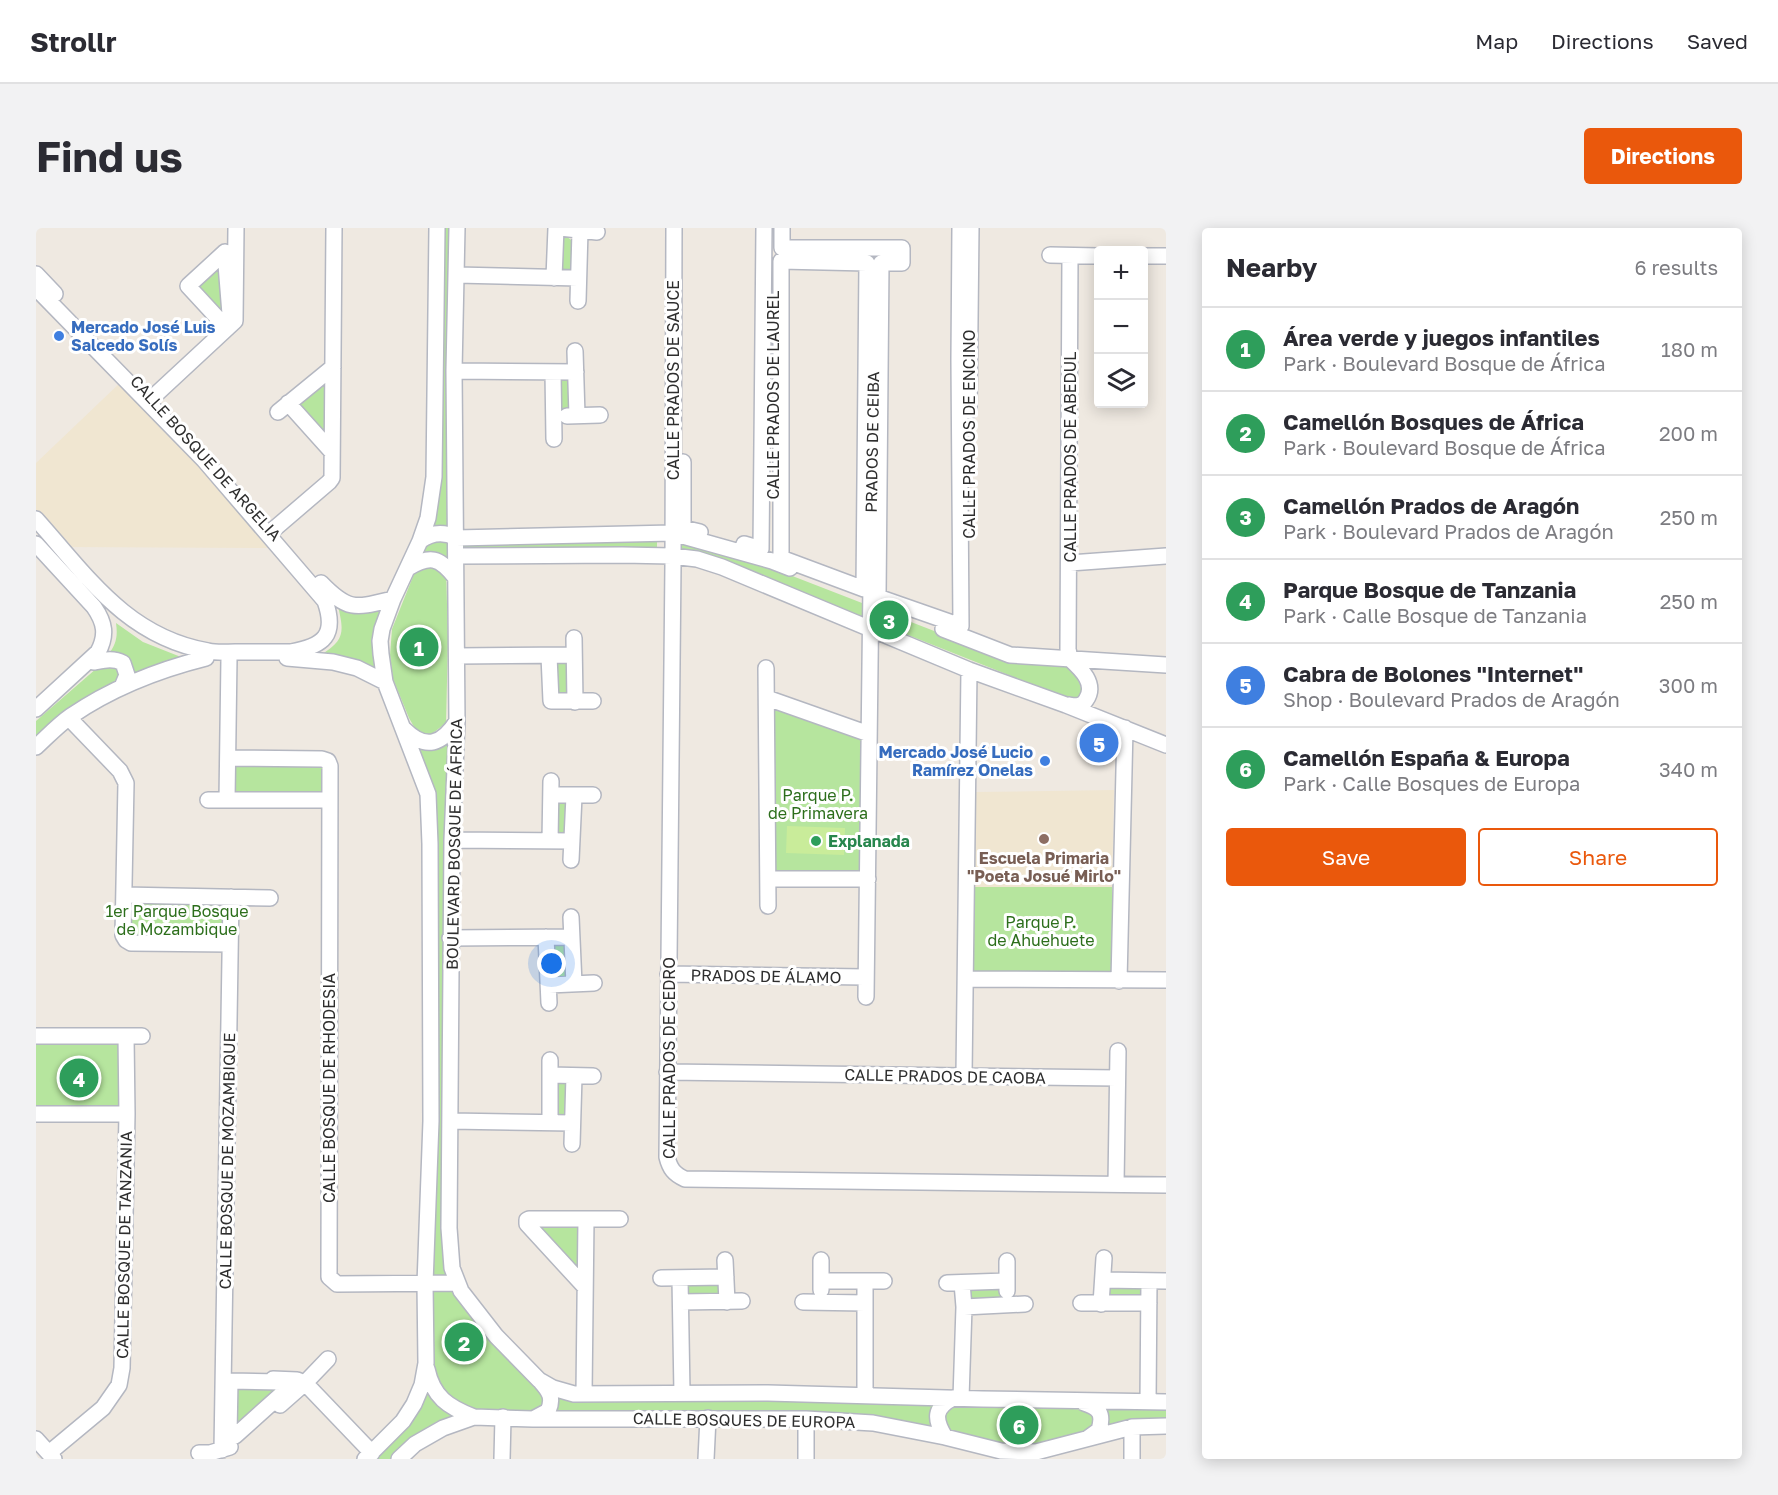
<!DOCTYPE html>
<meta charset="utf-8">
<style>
:root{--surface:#fff;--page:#f2f2f3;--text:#2b2b33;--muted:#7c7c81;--line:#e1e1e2;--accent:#ea580c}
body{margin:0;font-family:"Golos Text",sans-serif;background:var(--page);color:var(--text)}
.controls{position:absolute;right:18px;top:18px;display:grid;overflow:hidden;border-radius:6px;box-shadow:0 3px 15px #0003}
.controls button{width:54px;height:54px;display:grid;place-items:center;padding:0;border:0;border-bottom:2px solid var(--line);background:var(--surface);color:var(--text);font:30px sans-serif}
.you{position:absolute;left:516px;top:736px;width:21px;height:21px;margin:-15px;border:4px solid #fff;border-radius:50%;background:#1a73e8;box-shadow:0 0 0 9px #1a73e833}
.badge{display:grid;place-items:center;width:39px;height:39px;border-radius:50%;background:var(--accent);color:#fff;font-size:20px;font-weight:700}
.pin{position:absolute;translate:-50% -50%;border:3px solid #fff;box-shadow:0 2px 6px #0006}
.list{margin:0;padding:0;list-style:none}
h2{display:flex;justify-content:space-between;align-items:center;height:78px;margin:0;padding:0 24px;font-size:26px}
h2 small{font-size:20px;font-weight:400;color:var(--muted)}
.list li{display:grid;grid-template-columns:39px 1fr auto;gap:18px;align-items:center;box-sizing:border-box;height:84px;padding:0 24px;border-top:2px solid var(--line)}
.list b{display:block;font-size:22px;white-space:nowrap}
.list p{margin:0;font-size:20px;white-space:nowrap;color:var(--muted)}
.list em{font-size:20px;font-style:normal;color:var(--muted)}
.actions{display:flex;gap:12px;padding:18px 24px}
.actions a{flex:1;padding:14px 0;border:2px solid var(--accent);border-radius:6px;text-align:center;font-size:21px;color:var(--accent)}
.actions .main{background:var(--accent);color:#fff}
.icon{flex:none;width:33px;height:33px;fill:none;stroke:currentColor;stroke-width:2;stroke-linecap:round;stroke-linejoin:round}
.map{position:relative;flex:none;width:1130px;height:1231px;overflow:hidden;border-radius:6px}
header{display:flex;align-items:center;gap:36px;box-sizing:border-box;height:84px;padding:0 30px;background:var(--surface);border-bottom:2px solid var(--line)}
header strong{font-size:28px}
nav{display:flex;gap:33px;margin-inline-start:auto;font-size:21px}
.intro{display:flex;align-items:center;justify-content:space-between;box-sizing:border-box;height:144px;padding:0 36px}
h1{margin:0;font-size:42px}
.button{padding:15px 27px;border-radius:6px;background:var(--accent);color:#fff;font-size:21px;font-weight:700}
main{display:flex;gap:36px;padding:0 36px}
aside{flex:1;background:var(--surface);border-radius:6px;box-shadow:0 3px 15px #0003}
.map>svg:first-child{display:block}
.education{fill:#f0e6d1}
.green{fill:#b6e59e}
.pitch{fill:#c9ec9a}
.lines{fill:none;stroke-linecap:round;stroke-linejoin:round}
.minor-casing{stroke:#b4b7c1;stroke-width:18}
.minor{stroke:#fff;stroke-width:15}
.shop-dot{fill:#3f7fe0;stroke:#fff;stroke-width:2}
.education-dot{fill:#8d6e63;stroke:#fff;stroke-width:2}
.leisure-dot{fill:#2e9e5b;stroke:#fff;stroke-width:2}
.labels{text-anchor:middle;stroke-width:6;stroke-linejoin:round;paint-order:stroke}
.shop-label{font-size:16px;font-weight:bold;fill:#366cbe;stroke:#fff;text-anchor:start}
.street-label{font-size:16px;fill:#2e2e2e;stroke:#fff}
.park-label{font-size:16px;fill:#2c6e1b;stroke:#fff}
.leisure-label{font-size:16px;font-weight:bold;fill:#27864d;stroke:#fff;text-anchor:start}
.education-label{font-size:16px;font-weight:bold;fill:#785e54;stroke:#fff}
</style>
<header>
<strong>Strollr</strong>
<nav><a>Map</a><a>Directions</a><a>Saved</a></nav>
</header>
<div class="intro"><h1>Find us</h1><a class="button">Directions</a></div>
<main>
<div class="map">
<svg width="1130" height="1231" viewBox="0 0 1130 1231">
<rect width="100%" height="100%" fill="#efe9e1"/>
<path class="education" d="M88 151 245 320 25 319 0 291V235Z
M1078 562 1076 659H938L939 564Z"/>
<path class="green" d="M407 0H415L413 305 392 303Z
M522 2 539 15 537 43 522 42Z
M189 24 188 97 152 58Z
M293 149 291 213 260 175Z
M521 150 536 151 538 182 522 183Z
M621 310V322H429L427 319 428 315Z
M393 312 410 313 414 320 413 332 381 328Z
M646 314 728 337 973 432 1032 439C1039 445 1047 457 1045 467L1042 470 1033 471 736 353 646 325 644 321V317Z
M382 336 410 341 412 411 410 495 393 508 381 504 373 490 357 451 354 427 356 401Z
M302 378 346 381 340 442 285 427C309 412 308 404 302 378Z
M80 395 107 414 145 429 97 446 72 427C80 416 82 409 80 395Z
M533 433V472H519L517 434Z
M73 436 85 442 82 455 0 512V493L61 440Z
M738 479 826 510V644L736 642Z
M414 513 412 1048 395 1054 398 569 380 516C393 520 403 521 414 513Z
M198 534 288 536V567L203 569 197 561Z
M519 569 533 570 532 608H518Z
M938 659H1076V744L1071 747 939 745 934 740Z
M95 673 187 675 186 711 103 709 94 701Z
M531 712 532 752 516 753 514 713Z
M0 816 83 817 86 822V877L82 883 0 882Z
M534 852 533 888H517L518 853Z
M496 994 547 995 544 1045Z
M685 1052 686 1070H653L650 1053Z
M931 1057 966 1060V1073H932Z
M1082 1057 1099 1059 1109 1062 1106 1072 1071 1070V1060Z
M404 1058H415L501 1158 510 1174 503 1185H463L430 1180 407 1165 395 1137 396 1065Z
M194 1153 245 1154 248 1164 199 1208Z
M392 1163 422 1187 400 1194 369 1217 354 1231H336L376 1195Z
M517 1163 905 1171 894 1190 897 1200 875 1194 832 1188 518 1184Z
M940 1176 1055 1182 1059 1191 1058 1199 1051 1206 986 1218 963 1215 914 1203 907 1196C911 1176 923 1178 940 1176Z
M1067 1176 1130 1178V1192L1071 1201Z"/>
<path class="pitch" d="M751 598 809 600 808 627 750 625Z"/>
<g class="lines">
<g class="minor-casing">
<path id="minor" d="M421 0 418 143 421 493 416 612 413 1000 416 1040 425 1063 460 1108 503 1152 517 1160 538 1166 732 1165 946 1171 1130 1174
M524 0 561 4
M638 0 637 336 631 929C634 941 638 946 649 951L1130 957
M746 0V20H866V35H845L842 369 925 398 923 132 924 0
M189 24 194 86 188 97 152 58Z
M1014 27 1062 28
M1108 28H1130
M745 33 831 35 828 361 745 330Z
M0 46 19 66
M421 47 542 50
M518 50 520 0
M0 60 168 232 289 373C301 407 288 418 255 424 236 424 218 424 199 424 190 424 181 425 172 423 91 409 51 348 0 291
M542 73 544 3
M539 123 541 188
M418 143 540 144
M517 144 518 211
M116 170 199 93 200 0
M252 175 296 224
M933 183 935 0
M242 184 297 139
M531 188 564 187
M647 234V300L664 304
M237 302 293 254 296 250 298 0
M384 313C395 305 407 303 420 310L636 305 736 333 754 340
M0 316 58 379C69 395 71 407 62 424L0 481
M708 316 725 321 728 0
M420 328 586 327 636 328 661 331 686 339 933 442 1030 477 1130 517
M1034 335 1130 328
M372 340C394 327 403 329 419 349
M285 355C313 384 320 380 357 371
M907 401 974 427 1130 437
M538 410 539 474
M421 428 538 427
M513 428 515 473H557
M251 430 297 434 321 440 349 454
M1034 431 1032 421 1034 28
M58 434C69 432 77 430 87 435L91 447 86 459
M730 440 732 678
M731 470 833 506
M1033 477C1040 478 1046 479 1050 472 1061 456 1045 441 1034 431
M33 490 84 543 90 555 87 707 90 712 95 715 194 716
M368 501C390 523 406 516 421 493
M0 519C11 509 22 497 35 488 76 460 122 442 170 430
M193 530 286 531 292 533 294 538 293 1049 301 1056 420 1055
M516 567H557
M172 572H294
M191 572 193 430
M416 612 536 613
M514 613 515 553
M535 632 538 568
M732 651H832
M88 667 234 670
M535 689 538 756
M510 709 513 775
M414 710 535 709
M632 746 829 749
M930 751 1130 752
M1083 753 1089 500
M513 757 558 755
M830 769 835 355
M0 808H106
M514 832V895
M631 844 1081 850
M514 847 557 848
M928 847 933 442
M0 886H91
M414 893 536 895
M536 916 538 848
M1080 956 1082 823
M689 1032 691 1074
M785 1032V1062
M971 1033V1063
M625 1050 690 1049
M644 1051 646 1165
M1067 1052 1130 1053
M785 1053H848
M829 1054V1167
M911 1055 970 1053
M548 1058 491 996V992L493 991H584
M645 1074 706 1073
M767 1074 829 1075
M1045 1075H1113
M1065 1076 1068 1030
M928 1079 989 1076
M391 1141C397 1169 412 1179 438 1189
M237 1151 261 1152 269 1155 336 1225
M194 1153 245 1154 248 1164 199 1208 193 1207Z
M548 1166 550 991
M925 1170 928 1079 926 1055
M1112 1174 1113 1053
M1048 1175C1063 1180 1068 1185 1063 1202L1052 1210
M244 1177 269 1155 292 1131
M497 1191 512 1183C518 1170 513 1163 505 1154
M909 1209C898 1191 898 1180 917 1170
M0 1211 18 1231
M186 1222 195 669
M13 1225 67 1180 83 1157 86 1140 91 886 90 808
M163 1225H174L194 1219
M329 1231 367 1193 378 1176 386 1157 390 1135 389 1056 395 893 394 616 392 566 349 454 345 426 344 413 346 401 357 371 384 313 392 290 398 249 401 0
M363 1231 379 1216 407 1200 438 1189 497 1191H770L837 1195 909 1209 965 1223 1000 1224 1096 1199 1130 1198
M466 1231 467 1189
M670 1231 672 1190
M770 1231V1191
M1096 1231V1199"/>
</g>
<use href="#minor" class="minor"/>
</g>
<g class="shop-dot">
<circle cx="23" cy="108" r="6"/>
<circle cx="1009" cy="533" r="6"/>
</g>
<circle class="education-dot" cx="1008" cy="611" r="6"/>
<circle class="leisure-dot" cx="780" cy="613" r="6"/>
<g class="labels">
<g class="shop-label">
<text x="35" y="105">Mercado José Luis<tspan x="35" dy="18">Salcedo Solís</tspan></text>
<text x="997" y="530" text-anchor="end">Mercado José Lucio<tspan x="997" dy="18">Ramírez Onelas</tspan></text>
</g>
<g class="street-label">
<text transform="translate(637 152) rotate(-90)" y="6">CALLE PRADOS DE SAUCE</text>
<text transform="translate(737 167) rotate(-90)" y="6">CALLE PRADOS DE LAUREL</text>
<text transform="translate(933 206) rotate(-90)" y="6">CALLE PRADOS DE ENCINO</text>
<text transform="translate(836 214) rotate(-89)" y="6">PRADOS DE CEIBA</text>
<text transform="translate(1034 229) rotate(-90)" y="6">CALLE PRADOS DE ABEDUL</text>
<text transform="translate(170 230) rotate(48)" y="6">CALLE BOSQUE DE ARGELIA</text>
<text transform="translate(418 616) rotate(-89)" y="6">BOULEVARD BOSQUE DE ÁFRICA</text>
<text transform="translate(730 748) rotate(1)" y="6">PRADOS DE ÁLAMO</text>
<text transform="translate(633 830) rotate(-90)" y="6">CALLE PRADOS DE CEDRO</text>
<text transform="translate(909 848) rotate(1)" y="6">CALLE PRADOS DE CAOBA</text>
<text transform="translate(293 860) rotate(-90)" y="6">CALLE BOSQUE DE RHODESIA</text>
<text transform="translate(191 933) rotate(-89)" y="6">CALLE BOSQUE DE MOZAMBIQUE</text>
<text transform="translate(88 1017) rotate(-89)" y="6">CALLE BOSQUE DE TANZANIA</text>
<text transform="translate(708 1192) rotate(1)" y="6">CALLE BOSQUES DE EUROPA</text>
</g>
<g class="park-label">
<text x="782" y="573">Parque P.<tspan x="782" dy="18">de Primavera</tspan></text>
<text x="141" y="689">1er Parque Bosque<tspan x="141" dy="18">de Mozambique</tspan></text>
<text x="1005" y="700">Parque P.<tspan x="1005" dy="18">de Ahuehuete</tspan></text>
</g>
<g class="leisure-label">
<text x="792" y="619">Explanada</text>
</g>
<g class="education-label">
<text x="1008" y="636">Escuela Primaria<tspan x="1008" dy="18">"Poeta Josué Mirlo"</tspan></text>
</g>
</g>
</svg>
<div class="controls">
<button>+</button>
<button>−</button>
<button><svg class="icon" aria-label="layers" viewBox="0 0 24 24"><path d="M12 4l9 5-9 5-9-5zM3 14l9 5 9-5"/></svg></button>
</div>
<div class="you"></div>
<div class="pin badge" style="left:383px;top:419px;background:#2e9e5b">1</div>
<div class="pin badge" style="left:428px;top:1114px;background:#2e9e5b">2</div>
<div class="pin badge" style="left:853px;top:392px;background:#2e9e5b">3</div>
<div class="pin badge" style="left:43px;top:850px;background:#2e9e5b">4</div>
<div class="pin badge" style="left:1063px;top:515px;background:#3f7fe0">5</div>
<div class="pin badge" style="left:983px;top:1197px;background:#2e9e5b">6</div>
</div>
<aside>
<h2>Nearby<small>6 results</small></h2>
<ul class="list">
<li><span class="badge" style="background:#2e9e5b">1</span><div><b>Área verde y juegos infantiles</b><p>Park · Boulevard Bosque de África</p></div><em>180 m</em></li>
<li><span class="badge" style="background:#2e9e5b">2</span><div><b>Camellón Bosques de África</b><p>Park · Boulevard Bosque de África</p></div><em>200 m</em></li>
<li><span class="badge" style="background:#2e9e5b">3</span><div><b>Camellón Prados de Aragón</b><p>Park · Boulevard Prados de Aragón</p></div><em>250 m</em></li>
<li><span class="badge" style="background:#2e9e5b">4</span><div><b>Parque Bosque de Tanzania</b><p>Park · Calle Bosque de Tanzania</p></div><em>250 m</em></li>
<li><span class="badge" style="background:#3f7fe0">5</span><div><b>Cabra de Bolones &quot;Internet&quot;</b><p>Shop · Boulevard Prados de Aragón</p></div><em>300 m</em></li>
<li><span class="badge" style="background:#2e9e5b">6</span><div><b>Camellón España &amp; Europa</b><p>Park · Calle Bosques de Europa</p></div><em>340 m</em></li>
</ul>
<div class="actions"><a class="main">Save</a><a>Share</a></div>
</aside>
</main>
